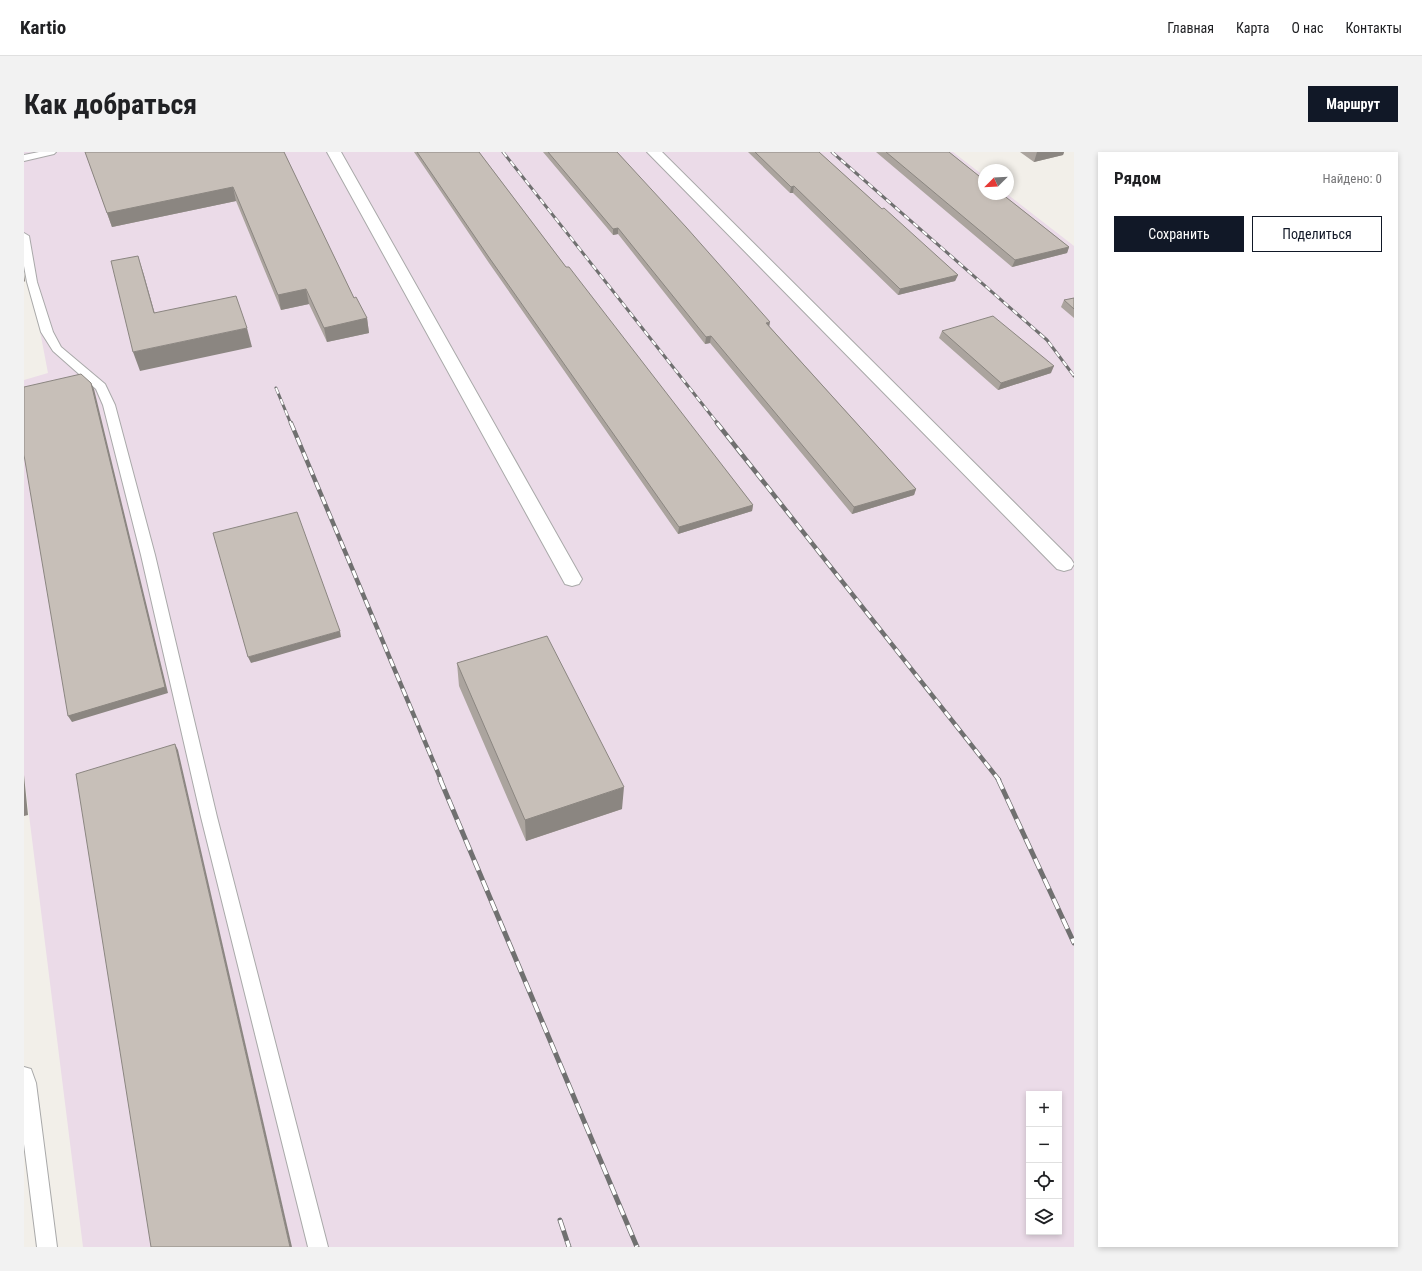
<!DOCTYPE html>
<html lang="ru">
<meta charset="utf-8">
<style>
:root{--surface:#fff;--page:#f2f2f2;--text:#202124;--muted:#757577;--line:#e0e0e0;--accent:#111827}
body{margin:0;font-family:"Roboto Condensed",sans-serif;background:var(--page);color:var(--text)}
.controls{position:absolute;right:12px;bottom:12px;display:grid;overflow:hidden;border-radius:0px;box-shadow:0 2px 6px #0003}
.controls button{width:36px;height:36px;display:grid;place-items:center;padding:0;border:0;border-bottom:1px solid var(--line);background:var(--surface);color:var(--text);font:20px sans-serif}
.compass{position:absolute;left:954px;top:12px;width:36px;height:36px;border-radius:50%;background:var(--surface);box-shadow:0 2px 6px #0003;rotate:246deg}
.list{margin:0;padding:0;list-style:none}
h2{display:flex;justify-content:space-between;align-items:center;height:52px;margin:0;padding:0 16px;font-size:17px}
h2 small{font-size:13px;font-weight:400;color:var(--muted)}
.actions{display:flex;gap:8px;padding:12px 16px}
.actions a{flex:1;padding:9px 0;border:1px solid var(--accent);border-radius:0px;text-align:center;font-size:14px;color:var(--accent)}
.actions .main{background:var(--accent);color:#fff}
.icon{flex:none;width:22px;height:22px;fill:none;stroke:currentColor;stroke-width:2;stroke-linecap:round;stroke-linejoin:round}
.map{position:relative;flex:none;width:1050px;height:1095px;overflow:hidden;border-radius:0px}
header{display:flex;align-items:center;gap:24px;box-sizing:border-box;height:56px;padding:0 20px;background:var(--surface);border-bottom:1px solid var(--line)}
header strong{font-size:19px}
nav{display:flex;gap:22px;margin-inline-start:auto;font-size:14px}
.intro{display:flex;align-items:center;justify-content:space-between;box-sizing:border-box;height:96px;padding:0 24px}
h1{margin:0;font-size:28px}
.button{padding:10px 18px;border-radius:0px;background:var(--accent);color:#fff;font-size:14px;font-weight:700}
main{display:flex;gap:24px;padding:0 24px}
aside{flex:1;background:var(--surface);border-radius:0px;box-shadow:0 2px 6px #0003}
.map>svg:first-child{display:block}
.industrial{fill:#ebdbe8;fill-rule:evenodd}
.lines{fill:none;stroke-linecap:round;stroke-linejoin:round}
.service-casing{stroke:#a9a9a9;stroke-width:2}
.minor-casing{stroke:#a9a9a9;stroke-width:2}
.service{fill:#fff;fill-rule:evenodd}
.minor{fill:#fff;fill-rule:evenodd}
.rail-far2-casing{stroke:#707070;stroke-width:3}
.rail-far1-casing{stroke:#707070;stroke-width:4.5}
.rail-casing{stroke:#707070;stroke-width:5}
.rail-far2{stroke:#fff;stroke-width:2;stroke-dasharray:6;stroke-linecap:butt}
.rail-far1{stroke:#fff;stroke-width:3;stroke-dasharray:8;stroke-linecap:butt}
.rail{stroke:#fff;stroke-width:3.5;stroke-dasharray:11;stroke-linecap:butt}
.wall{fill:#aba49e}
.shaded-wall{fill:#8b8681}
.building{fill:#c7bfb8;stroke:#8b8681}
</style>
<header>
<strong>Kartio</strong>
<nav><a>Главная</a><a>Карта</a><a>О нас</a><a>Контакты</a></nav>
</header>
<div class="intro"><h1>Как добраться</h1><a class="button">Маршрут</a></div>
<main>
<div class="map">
<svg width="1050" height="1095" viewBox="0 0 1050 1095">
<rect width="100%" height="100%" fill="#f2efe9"/>
<path class="industrial" d="M0 0H929L960 24V42H983L1050 94V1095H59L0 623V228L24 221 0 95ZM1005 942H1035V1080H1005Z"/>
<g class="lines">
<g class="service-casing">
<path id="service" d="M15 0H32L30 2 0 9V3Z
M0 81 5 84 13 130 29 180 37 195 81 232 91 253 131 403 193 665 304 1095H284L177 665 117 403 79 253 72 237 29 199 17 180 3 130 0 114Z
M0 915 7 917 12 931 33 1095H13L0 992Z"/>
</g>
<g class="minor-casing">
<path id="minor" d="M303 0H317L558 427 555 432 548 434 541 432Z
M623 0H638L1047 407 1050 412 1047 417 1040 419 1033 417Z"/>
</g>
<use href="#service" class="service"/>
<use href="#minor" class="minor"/>
<g class="rail-far2-casing">
<path id="rail-far2" d="M479 0 694 272
M808 0 1023 188 1050 224
M252 236 267 272"/>
</g>
<g class="rail-far1-casing">
<path id="rail-far1" d="M267 271 417 628
M693 271 975 628"/>
</g>
<g class="rail-casing">
<path id="rail" d="M416 627 613 1095
M974 627 1050 791
M536 1068 545 1095"/>
</g>
<use href="#rail-far2" class="rail-far2"/>
<use href="#rail-far1" class="rail-far1"/>
<use href="#rail" class="rail"/>
</g>
<path class="wall" d="M61 0H260L330 146 343 166 345 181 303 190 285 152 257 158 212 49 88 75Z
M390 0H455L542 115 729 353 728 359 654 382 465 111Z
M519 0H593L745 174 892 337 890 343 828 362 686 191 681 192 594 82 589 83Z
M724 0H795L858 57 934 123 931 129 874 143 769 41H766Z
M852 0H925L1045 95 1043 101 988 115Z
M996 0H1040L1039 3 1010 10Z
M1050 146V166L1037 155 1040 148Z
M918 179 1027 221 974 238 915 186Z
M433 511 598 657 502 689 435 534Z"/>
<path class="shaded-wall" d="M1013 0H1040L1039 3 1010 10Z
M770 34 769 41H766L767 35Z
M209 35 212 49 88 75 83 61Z
M594 76V82L589 83V77Z
M1045 95 1043 101 988 115 991 108Z
M114 104 120 123 136 180 130 161Z
M0 122 1 129 0 130Z
M934 123 931 129 874 143 876 137Z
M282 137 285 152 257 158 254 143Z
M343 166 345 181 303 190 300 176Z
M746 170 745 176 742 171Z
M223 176 228 195 116 219 109 200Z
M687 184 686 191 681 192 682 185Z
M1030 214 1027 221 974 238 977 231Z
M67 231 70 237 144 541 48 570 44 564Z
M892 337 890 343 828 362 830 355Z
M729 353 728 359 654 382 655 375Z
M316 479 317 485 227 511 224 505Z
M151 592 154 598 268 1095H266Z
M0 623 4 663 0 664Z
M600 635 598 657 502 689 501 668Z"/>
<path class="building" d="M61 0H260L330 146 332 145 343 166 300 176 282 137 254 143 209 35 83 61Z
M393 0H455L542 115H545L729 353 655 375 464 104Z
M524 0H593L662 75 746 170 742 171 892 337 830 355 687 184 682 185 594 76 589 77Z
M731 0H795L858 57 860 56 934 123 876 137 770 34 767 35Z
M862 0H925L960 28V42H978L1045 95 991 108Z
M114 104 130 161 212 144 223 176 109 200 87 109Z
M1050 146V157L1040 148Z
M969 164 1030 214 977 231 918 179Z
M57 222 67 231 141 535 44 564 0 303V235Z
M273 360 316 479 224 505 189 381Z
M523 484 600 635 501 668 433 511Z
M151 592 266 1095H127L52 622Z"/>
</svg>
<div class="controls">
<button>+</button>
<button>−</button>
<button><svg class="icon" aria-label="locate" viewBox="0 0 24 24"><circle cx="12" cy="12" r="6"/><path d="M12 2v4M12 18v4M2 12h4M18 12h4"/></svg></button>
<button><svg class="icon" aria-label="layers" viewBox="0 0 24 24"><path d="M12 4l9 5-9 5-9-5zM3 14l9 5 9-5"/></svg></button>
</div>
<svg class="compass" viewBox="-18 -18 36 36"><path d="M0-13l5 13h-10z" fill="#e53935"/><path d="M0 13l5-13h-10z" fill="#757577"/></svg>
</div>
<aside>
<h2>Рядом<small>Найдено: 0</small></h2>
<ul class="list">
</ul>
<div class="actions"><a class="main">Сохранить</a><a>Поделиться</a></div>
</aside>
</main>
